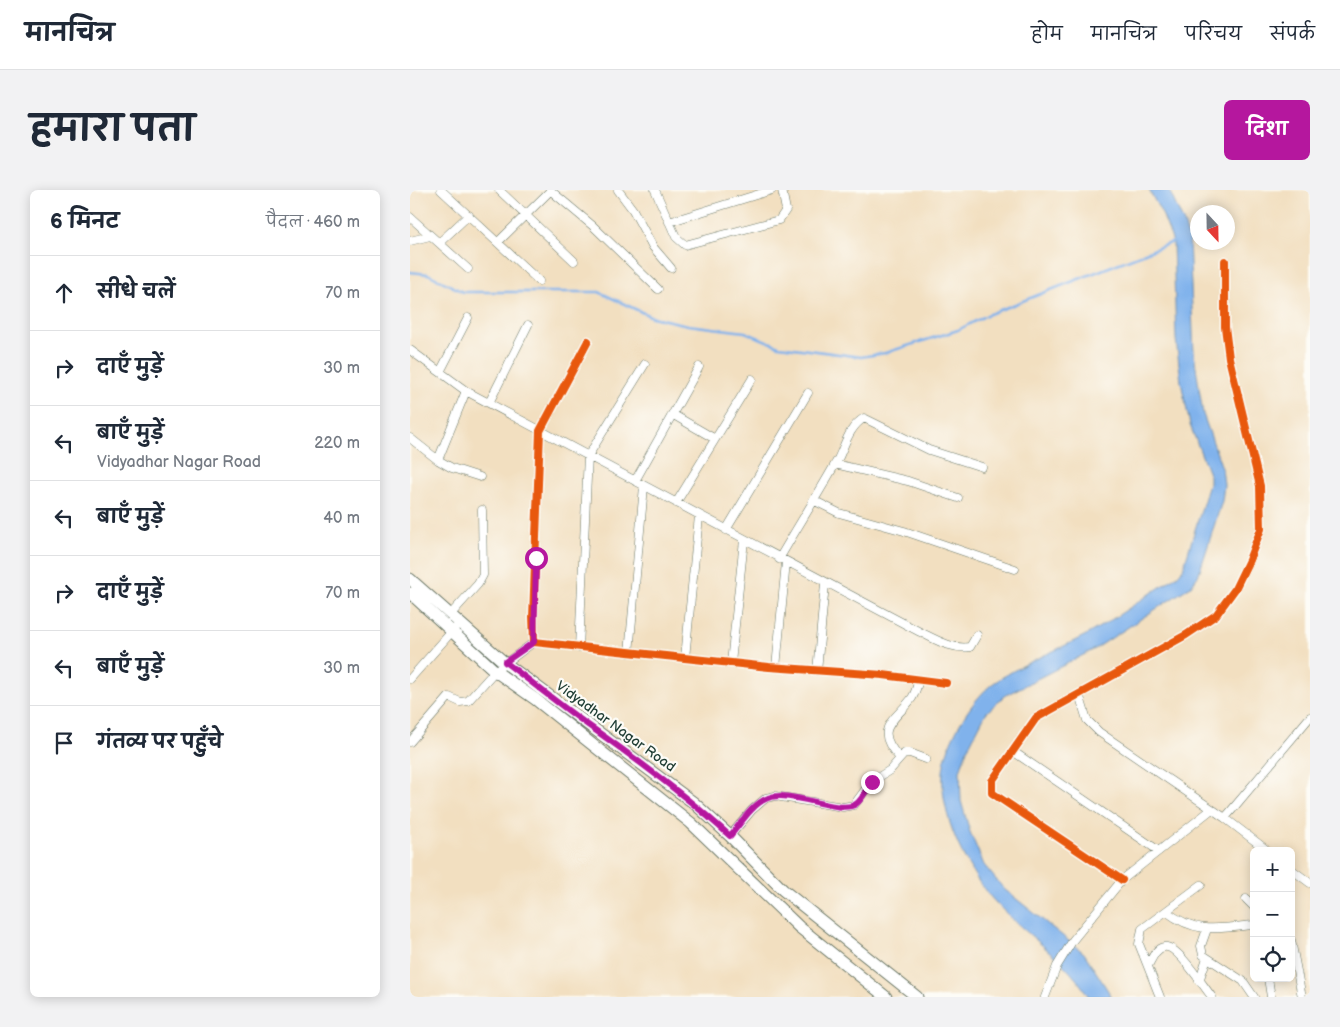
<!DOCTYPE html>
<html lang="hi">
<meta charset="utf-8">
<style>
:root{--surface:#fff;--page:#f2f2f3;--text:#1f2937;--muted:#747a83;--line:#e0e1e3;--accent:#b5179e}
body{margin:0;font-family:"Balsamiq Sans","Playpen Sans Deva",sans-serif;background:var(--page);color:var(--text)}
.controls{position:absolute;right:15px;bottom:15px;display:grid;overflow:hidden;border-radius:8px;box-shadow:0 2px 12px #0003}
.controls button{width:45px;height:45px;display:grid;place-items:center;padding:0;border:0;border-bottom:1px solid var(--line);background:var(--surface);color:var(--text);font:25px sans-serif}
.compass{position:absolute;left:780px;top:15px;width:45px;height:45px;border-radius:50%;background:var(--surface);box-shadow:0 2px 12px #0003;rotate:158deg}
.stop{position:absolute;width:15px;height:15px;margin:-11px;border:4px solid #b5179e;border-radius:50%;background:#fff}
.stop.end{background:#b5179e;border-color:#fff;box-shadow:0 1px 5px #0008}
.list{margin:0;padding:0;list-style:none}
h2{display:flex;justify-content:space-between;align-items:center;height:65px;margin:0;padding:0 20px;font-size:21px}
h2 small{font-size:16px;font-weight:400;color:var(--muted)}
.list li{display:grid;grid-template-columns:32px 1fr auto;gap:15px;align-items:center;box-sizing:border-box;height:75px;padding:0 20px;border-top:1px solid var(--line)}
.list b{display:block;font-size:19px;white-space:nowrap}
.list p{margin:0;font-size:16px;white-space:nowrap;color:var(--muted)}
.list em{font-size:16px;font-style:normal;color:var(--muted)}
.icon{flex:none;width:28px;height:28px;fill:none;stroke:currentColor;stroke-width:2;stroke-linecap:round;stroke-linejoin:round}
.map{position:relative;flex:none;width:900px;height:807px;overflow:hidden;border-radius:8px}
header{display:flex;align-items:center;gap:30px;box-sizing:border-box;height:70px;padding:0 25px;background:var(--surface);border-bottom:1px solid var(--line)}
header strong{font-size:24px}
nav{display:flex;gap:28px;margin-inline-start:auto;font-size:18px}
.intro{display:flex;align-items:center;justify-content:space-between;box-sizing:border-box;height:120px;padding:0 30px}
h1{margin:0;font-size:35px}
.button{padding:12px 22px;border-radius:8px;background:var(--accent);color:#fff;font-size:18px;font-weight:700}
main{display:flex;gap:30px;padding:0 30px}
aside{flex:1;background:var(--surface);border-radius:8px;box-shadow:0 2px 12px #0003}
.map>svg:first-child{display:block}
.water{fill:#80b2ec;stroke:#507890}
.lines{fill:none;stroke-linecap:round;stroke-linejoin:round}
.stream{stroke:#80b2ec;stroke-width:2.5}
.minor-casing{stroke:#697665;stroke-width:9}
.secondary-casing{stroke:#697665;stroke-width:13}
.minor{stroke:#fff;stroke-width:8}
.secondary{stroke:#fff;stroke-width:11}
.cycleway-casing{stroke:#fdfcf7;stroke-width:11}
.cycleway{stroke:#e8590c;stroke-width:8}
.route{stroke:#b5179e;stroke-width:6}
.labels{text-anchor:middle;stroke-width:4.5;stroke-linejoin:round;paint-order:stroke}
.street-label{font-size:14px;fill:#1f3d34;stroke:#fdfcf7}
</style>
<header>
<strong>मानचित्र</strong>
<nav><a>होम</a><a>मानचित्र</a><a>परिचय</a><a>संपर्क</a></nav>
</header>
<div class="intro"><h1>हमारा पता</h1><a class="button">दिशा</a></div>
<main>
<aside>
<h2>6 मिनट<small>पैदल · 460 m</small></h2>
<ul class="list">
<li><svg class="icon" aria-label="ahead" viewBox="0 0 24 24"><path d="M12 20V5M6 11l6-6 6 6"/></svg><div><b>सीधे चलें</b></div><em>70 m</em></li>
<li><svg class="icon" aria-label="right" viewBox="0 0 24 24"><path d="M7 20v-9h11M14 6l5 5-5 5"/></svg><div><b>दाएँ मुड़ें</b></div><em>30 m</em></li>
<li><svg class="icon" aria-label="left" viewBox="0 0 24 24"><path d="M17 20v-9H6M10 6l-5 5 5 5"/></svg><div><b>बाएँ मुड़ें</b><p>Vidyadhar Nagar Road</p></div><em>220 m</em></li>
<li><svg class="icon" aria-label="left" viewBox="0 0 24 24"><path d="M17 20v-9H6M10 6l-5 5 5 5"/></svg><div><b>बाएँ मुड़ें</b></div><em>40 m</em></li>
<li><svg class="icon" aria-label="right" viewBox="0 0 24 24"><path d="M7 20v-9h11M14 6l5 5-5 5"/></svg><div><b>दाएँ मुड़ें</b></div><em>70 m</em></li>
<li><svg class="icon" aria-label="left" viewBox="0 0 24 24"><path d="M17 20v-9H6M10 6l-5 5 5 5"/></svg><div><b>बाएँ मुड़ें</b></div><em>30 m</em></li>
<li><svg class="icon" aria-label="arrive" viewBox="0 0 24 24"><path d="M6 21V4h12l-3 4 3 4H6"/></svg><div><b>गंतव्य पर पहुँचे</b></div></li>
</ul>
</aside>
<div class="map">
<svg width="900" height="807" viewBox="0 0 900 807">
<rect width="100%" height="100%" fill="#fdfcf7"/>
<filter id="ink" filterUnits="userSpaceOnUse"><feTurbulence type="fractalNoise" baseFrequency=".02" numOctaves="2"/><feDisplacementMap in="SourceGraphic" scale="10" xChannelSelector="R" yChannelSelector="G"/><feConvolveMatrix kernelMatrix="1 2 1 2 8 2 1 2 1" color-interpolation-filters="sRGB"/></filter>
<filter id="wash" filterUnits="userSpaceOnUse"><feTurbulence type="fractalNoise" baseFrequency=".0096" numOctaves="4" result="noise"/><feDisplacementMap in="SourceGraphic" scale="20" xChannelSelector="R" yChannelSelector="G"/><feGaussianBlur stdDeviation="1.12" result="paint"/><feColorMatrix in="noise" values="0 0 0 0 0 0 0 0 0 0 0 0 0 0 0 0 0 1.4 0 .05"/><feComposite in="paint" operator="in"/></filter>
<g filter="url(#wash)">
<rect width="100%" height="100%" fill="#f2dfc0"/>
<path class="water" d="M739 0H759L774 33 779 49 784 164 793 224 812 278 814 295 812 311 795 365 788 386 781 396 685 459 594 506 576 523 557 560 550 581 551 611 560 642 574 675 594 699 674 763 702 807H679C651 761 599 736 569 692 549 662 530 620 533 582 535 553 561 509 585 492 613 473 646 461 676 445 708 427 738 405 768 385L773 379 799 294V284L780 235 771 192 766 149 763 52 753 26Z"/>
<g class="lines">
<path class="stream" d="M0 82 18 84 53 102H189L242 127 278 135 335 142 369 156 451 167 475 163 548 140 577 125 763 52"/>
</g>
</g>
<g filter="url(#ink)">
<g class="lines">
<g class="minor-casing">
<path id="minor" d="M31 0 129 91
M89 0 164 71
M140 0 183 36 248 99
M208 0 223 20 243 57 261 78
M245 0 266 47 275 55 369 30 376 20 372 0
M0 27 58 79
M259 32 362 0
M0 51 20 46
M88 52 141 0
M29 53 59 25
M178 151 130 241 123 427 124 452 359 477 473 485 536 493
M0 160 56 201
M30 182 58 128
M79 213 118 135
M262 224 305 249
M0 248 28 270 56 201 510 442C525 449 542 460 560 457L567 445
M28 270 42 278 70 287
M425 274 498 291 548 308
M225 291 289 177
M403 310 429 323 494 341 605 379
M266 313 342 189
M316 340 398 203
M369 369C388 336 409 303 428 269 435 255 439 237 454 228L519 260 572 277
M41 424 68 394 73 385 72 320
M169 458 178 266 235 174
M219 463 234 296
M275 468 289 326
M321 473 334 350
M366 478 376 372
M407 481 415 394
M0 489 45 438
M669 504 677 530 689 542 815 628 858 661
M0 552 39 507 50 512 58 511 85 481 124 452
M604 562 749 661
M489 567C462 538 485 531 502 508 506 502 507 496 509 489
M815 628 900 527
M320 646 342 620 356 608 365 606 433 617 444 615 461 592 480 580 495 563H500L516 569
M881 679 900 693
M712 690 582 603V591L626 528 776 445 806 425 825 399 839 370 851 339 850 296 819 168 815 137V71
M836 709 844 717
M757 722C787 745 809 738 844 735
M797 739 791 756 793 765 833 791 844 807
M881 750 892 807
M739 774C742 768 746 758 754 757 767 754 793 796 802 807
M858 788 861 807
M789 791 797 768
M635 807 647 776 663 750 712 690 802 619
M750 807 729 754 732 739 791 695"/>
</g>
<g class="secondary-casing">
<path id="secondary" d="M0 389 95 473 284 613 320 646 373 700 507 807
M0 403 85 481 125 509 281 633 389 737 476 807"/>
</g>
<use href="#minor" class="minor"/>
<use href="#secondary" class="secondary"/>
<g class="cycleway-casing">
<path id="cycleway" d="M178 151 130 241 123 427 124 452 359 477 473 485 536 493
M712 690 582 603V591L626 528 776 445 806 425 825 399 839 370 851 339 850 296 819 168 815 137V71"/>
</g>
<use href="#cycleway" class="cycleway"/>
</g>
</g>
<g class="lines" filter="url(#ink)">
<path class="route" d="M126 368 124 452 95 472C123 493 150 515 178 535 228 570 275 605 320 646 331 633 342 614 358 608 380 599 430 625 446 614 452 610 457 599 462 592"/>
</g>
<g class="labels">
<g class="street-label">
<text transform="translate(206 536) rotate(36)" y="5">Vidyadhar Nagar Road</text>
</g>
</g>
</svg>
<div class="controls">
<button>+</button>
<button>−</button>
<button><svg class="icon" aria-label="locate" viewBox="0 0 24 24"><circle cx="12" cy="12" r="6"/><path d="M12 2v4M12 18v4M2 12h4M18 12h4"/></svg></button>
</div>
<svg class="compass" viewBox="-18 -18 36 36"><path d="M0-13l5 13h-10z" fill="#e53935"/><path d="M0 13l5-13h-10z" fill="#747a83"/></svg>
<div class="stop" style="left:126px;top:368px"></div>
<div class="stop end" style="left:462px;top:592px"></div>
</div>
</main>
